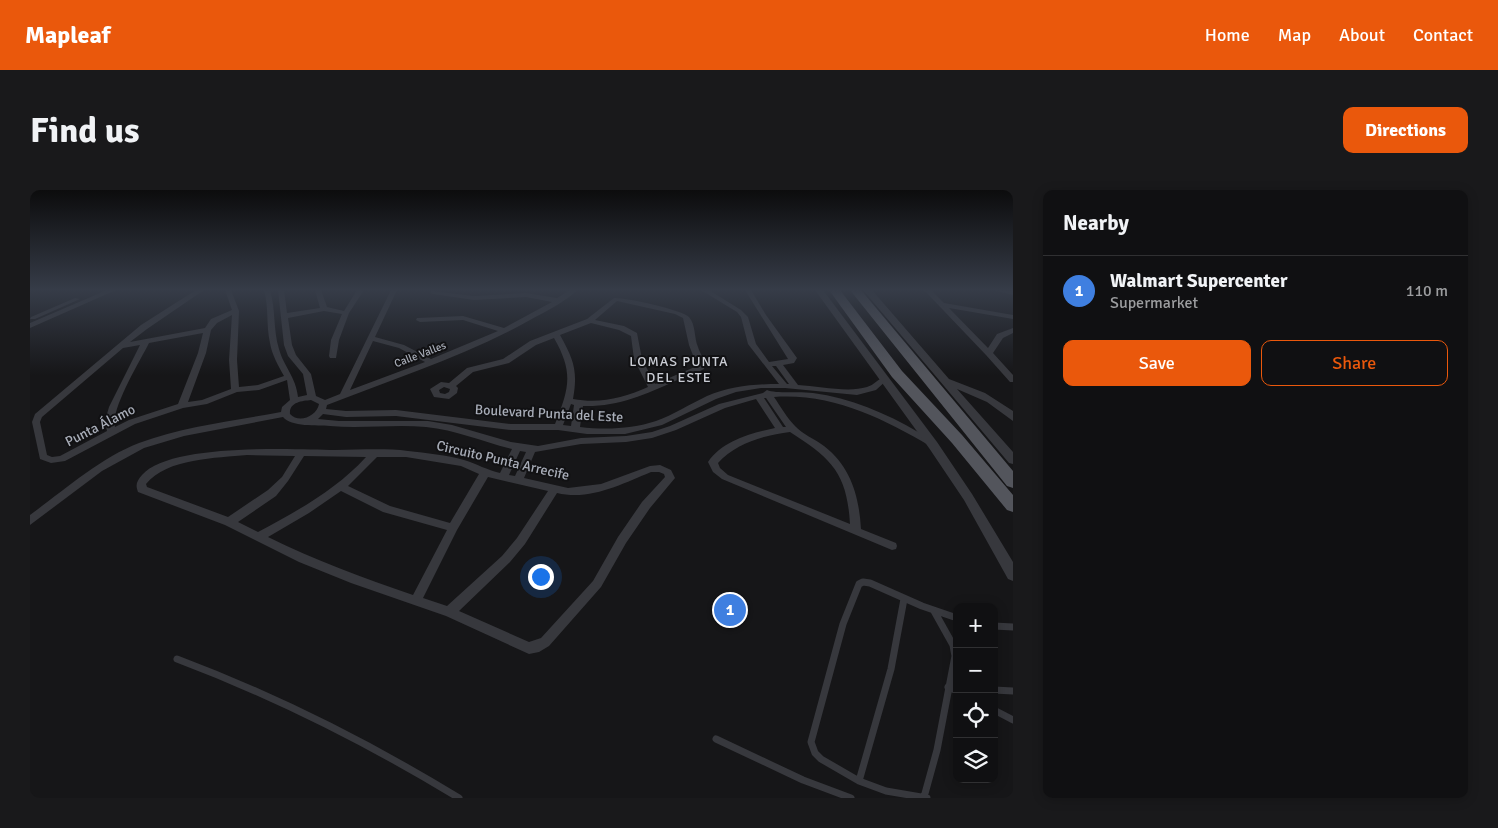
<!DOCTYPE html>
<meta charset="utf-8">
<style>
:root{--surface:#101012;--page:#19191b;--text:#f1f3f6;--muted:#9c9d9f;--line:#303032;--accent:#ea580c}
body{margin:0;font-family:Signika,sans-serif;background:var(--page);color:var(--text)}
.controls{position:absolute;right:15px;bottom:15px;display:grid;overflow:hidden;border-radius:10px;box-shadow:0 2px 12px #0003}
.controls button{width:45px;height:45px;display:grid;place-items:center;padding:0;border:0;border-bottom:1px solid var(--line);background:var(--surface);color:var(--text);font:25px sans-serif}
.you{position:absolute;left:510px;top:386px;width:18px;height:18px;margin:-12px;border:4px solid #fff;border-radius:50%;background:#1a73e8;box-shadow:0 0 0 8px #1a73e833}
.badge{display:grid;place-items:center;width:32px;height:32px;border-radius:50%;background:var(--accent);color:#fff;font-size:16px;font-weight:700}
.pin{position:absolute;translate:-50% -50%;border:2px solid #fff;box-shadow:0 1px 5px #0006}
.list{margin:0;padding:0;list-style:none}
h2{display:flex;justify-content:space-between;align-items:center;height:65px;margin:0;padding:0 20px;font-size:21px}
h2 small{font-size:16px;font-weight:400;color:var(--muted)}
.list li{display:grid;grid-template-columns:32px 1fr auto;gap:15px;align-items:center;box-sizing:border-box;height:70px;padding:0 20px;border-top:1px solid var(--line)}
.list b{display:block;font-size:19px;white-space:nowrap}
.list p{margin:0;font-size:16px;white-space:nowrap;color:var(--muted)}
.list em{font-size:16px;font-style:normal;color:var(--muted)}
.actions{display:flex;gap:10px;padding:15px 20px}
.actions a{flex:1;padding:11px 0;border:1px solid var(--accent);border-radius:10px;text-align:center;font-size:18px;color:var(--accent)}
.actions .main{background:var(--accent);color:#fff}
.icon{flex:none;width:28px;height:28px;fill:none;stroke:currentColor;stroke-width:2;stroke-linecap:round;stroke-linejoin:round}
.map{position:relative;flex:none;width:983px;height:608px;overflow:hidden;border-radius:10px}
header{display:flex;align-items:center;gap:30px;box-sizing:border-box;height:70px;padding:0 25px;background:var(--accent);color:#fff}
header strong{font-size:24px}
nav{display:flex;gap:28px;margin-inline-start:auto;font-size:18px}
.intro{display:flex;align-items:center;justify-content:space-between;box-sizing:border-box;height:120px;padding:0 30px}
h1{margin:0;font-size:35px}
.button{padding:12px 22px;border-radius:10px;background:var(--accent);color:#fff;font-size:18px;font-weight:700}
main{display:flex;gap:30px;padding:0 30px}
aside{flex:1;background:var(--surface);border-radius:10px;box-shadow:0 2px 12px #0003}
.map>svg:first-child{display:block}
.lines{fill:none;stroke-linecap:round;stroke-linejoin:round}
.service{stroke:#37383d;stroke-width:7}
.minor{fill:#37383d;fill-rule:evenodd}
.tertiary{fill:#37383d;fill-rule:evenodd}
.primary{fill:#53555c;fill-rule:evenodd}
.labels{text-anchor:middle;stroke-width:4;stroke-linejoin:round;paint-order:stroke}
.far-street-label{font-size:11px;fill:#a8adb8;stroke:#111113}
.far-quarter-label{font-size:14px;letter-spacing:1px;fill:#c9ccd4;stroke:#111113}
.street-label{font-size:14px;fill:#a8adb8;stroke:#111113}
</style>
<header>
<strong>Mapleaf</strong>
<nav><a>Home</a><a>Map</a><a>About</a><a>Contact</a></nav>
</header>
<div class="intro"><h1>Find us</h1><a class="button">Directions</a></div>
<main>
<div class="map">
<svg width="983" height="608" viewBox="0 0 983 608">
<rect width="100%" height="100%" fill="#161618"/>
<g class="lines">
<path class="service" d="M964 436 983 437
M147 469C248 507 337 552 429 608
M918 497 927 501
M964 500 983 501
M964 520 983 530
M686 549 773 590 821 608
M829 591 861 479 874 409
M894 607 907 560 925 466 923 455 904 421
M897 608 856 601 829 591 791 569 785 563 781 552 813 434 829 394 833 392 840 393 892 416 927 428"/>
<path class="minor" d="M77 100H86L0 138V133Z
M166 100H174L117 139 100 152 175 138 181 129 202 120 195 100H201L209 121 207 170 209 197 228 195 254 186C248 175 242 165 240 153 236 135 239 118 234 100H240C246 120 243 140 249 159 254 177 266 187 268 207L277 205 273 184 258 166 254 155 248 100H254L257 123 290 118 285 100H291L297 117 314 121 327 100H334L319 123 309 150 306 168H300L299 166 301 150 312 124 294 121 258 128 262 155 266 165 281 184 286 206 295 210 310 204 361 100H367L345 147 374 155 401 169 468 141 433 130 390 132 386 130 387 128 433 126 474 138 522 112 496 107 444 110 403 104 401 103V101L444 106 496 103 527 108 540 100H548C534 112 517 121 500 130 436 166 365 188 297 215L296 219 316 221 366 220 481 234H525C539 198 544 183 524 148L506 155 479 173 443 182 426 196 428 198 427 203 419 209 404 207 400 199 411 192 419 193 437 178 473 169 500 151 557 129 584 108C594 107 653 120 659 127 666 135 664 148 668 157 670 164 676 171 674 179 665 184 655 187 645 191 615 205 587 217 553 216L550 237C575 240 602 239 626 231 643 225 660 214 677 206 700 196 725 194 749 194L718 154 711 127 707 122 671 100H679L711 120 718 127 726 154 739 172 758 169 715 100H721L736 125 767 168 764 173 753 175 768 195C789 196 818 203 837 197 844 195 848 189 854 187L858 189 846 200 827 205 755 198H731L706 202 686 209 632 235 595 244H557L528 240H481L366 226 316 227 293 224 288 229 309 231H398L422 235 481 252 508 256 551 248 596 246 622 242 640 236 689 214 733 203 737 200C746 204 770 201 783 203 820 208 856 223 888 242 895 245 903 248 908 254L906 256H900C852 228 802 203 744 207 751 217 757 228 765 236 772 244 785 249 794 256 821 277 829 306 831 339L866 353 867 356 866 359 862 360 692 289 683 282 678 272C692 251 721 243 745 238L726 209 695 218 646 240 622 248 596 252 551 254 505 262 494 288 538 298 571 294 620 276 630 275 641 280 645 288 620 318 596 353 571 397 519 456 509 462 499 464 416 426 321 393 269 372 195 335 108 302C105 294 107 291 112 285 139 253 264 259 305 260 329 260 354 258 378 261 396 263 417 265 434 270 447 274 457 280 470 283L482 259C453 252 426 240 396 237 364 234 332 239 300 236 287 235 261 237 253 227L154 246 114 258 72 281 0 335V325C33 301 70 268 109 253 154 236 204 231 251 222L252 217 260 210 257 190 229 200 207 202 177 214 153 218 105 234 35 271 21 273 10 269 2 232 5 224 111 135ZM587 111 645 124 653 128 659 155 667 176 625 194 612 169 607 143 594 136 565 130ZM202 125 199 170 201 199 172 210 158 212 176 163 181 140 187 133ZM561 133 589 140 601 146 604 169 618 197C593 208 570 214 543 209 548 181 544 170 530 145ZM173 143 168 163 148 214 99 230 85 237C80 220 110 171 119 153ZM343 151 369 158 395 172 320 200ZM110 155 79 217 75 231 77 241 30 266 22 267 17 265 10 232 12 227 93 158ZM742 176H746L759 194H757ZM414 197 420 199 419 202 415 204 410 203 409 200ZM734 208H736L756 237H753ZM281 210 289 214C287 226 269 234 260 224 259 212 272 211 281 210ZM541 214 544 215 541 236 533 235ZM760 242C802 269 817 283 820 334L698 285 690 278 688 273C706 253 735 245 760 242ZM490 261 496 262 485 286 479 285ZM217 265 265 266 252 287 238 300 198 327 117 297 116 294C137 268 187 268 217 265ZM274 266 336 267C306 300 267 321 228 342L208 332 246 306 258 291ZM347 267H376L431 276 449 284 420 333 360 316 318 296ZM621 282H629L634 284 635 287 612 312 588 347 563 391 511 448 499 452 429 421 480 372 495 354 527 303C560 311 592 294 621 282ZM458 287 518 301 487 348 472 366 417 416 393 408 427 340ZM311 301 353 322 417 340 383 405C333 388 285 370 238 347L279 323Z
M894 100H901L914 113 983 125V129L919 118 958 158 967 144 983 138V143L973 148 963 163 983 185V192H980L956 165Z
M963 100 983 101V105Z
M45 108 50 109 5 129H0L1 127Z"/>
<path class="tertiary" d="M785 100H793L907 252 942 304 983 372V391L978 389 934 310 899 258Z
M833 100H842L919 189 955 203 983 221V231L957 212 927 199 983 262V274L979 273Z"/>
<path class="primary" d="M799 100H810L872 181 932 245 983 305V322L977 320 922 253 862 187Z
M820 100H831L983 281V298L977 296Z"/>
</g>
<linearGradient id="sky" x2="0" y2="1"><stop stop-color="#0c0c0d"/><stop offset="0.54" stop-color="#363c48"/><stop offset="1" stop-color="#363c48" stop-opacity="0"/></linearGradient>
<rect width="983" height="185" fill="url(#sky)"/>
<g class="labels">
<g class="far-street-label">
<text transform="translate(390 164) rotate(-21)" y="4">Calle Valles</text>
</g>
<g class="far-quarter-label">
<text x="649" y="176">LOMAS PUNTA<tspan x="649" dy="16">DEL ESTE</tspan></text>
</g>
<g class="street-label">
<text transform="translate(519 223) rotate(3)" y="5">Boulevard Punta del Este</text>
<text transform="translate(70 235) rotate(-27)" y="5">Punta Álamo</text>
<text transform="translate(473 270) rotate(13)" y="5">Circuito Punta Arrecife</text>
</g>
</g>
</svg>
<div class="controls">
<button>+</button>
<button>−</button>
<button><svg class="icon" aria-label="locate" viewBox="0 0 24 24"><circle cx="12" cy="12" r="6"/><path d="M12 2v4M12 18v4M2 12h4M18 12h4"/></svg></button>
<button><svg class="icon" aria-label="layers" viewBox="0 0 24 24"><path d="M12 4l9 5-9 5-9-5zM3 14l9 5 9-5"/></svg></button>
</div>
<div class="you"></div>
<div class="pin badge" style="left:700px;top:420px;background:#3f7fe0">1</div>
</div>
<aside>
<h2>Nearby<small></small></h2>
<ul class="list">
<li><span class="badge" style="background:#3f7fe0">1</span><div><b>Walmart Supercenter</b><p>Supermarket</p></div><em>110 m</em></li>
</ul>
<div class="actions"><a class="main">Save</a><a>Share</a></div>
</aside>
</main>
